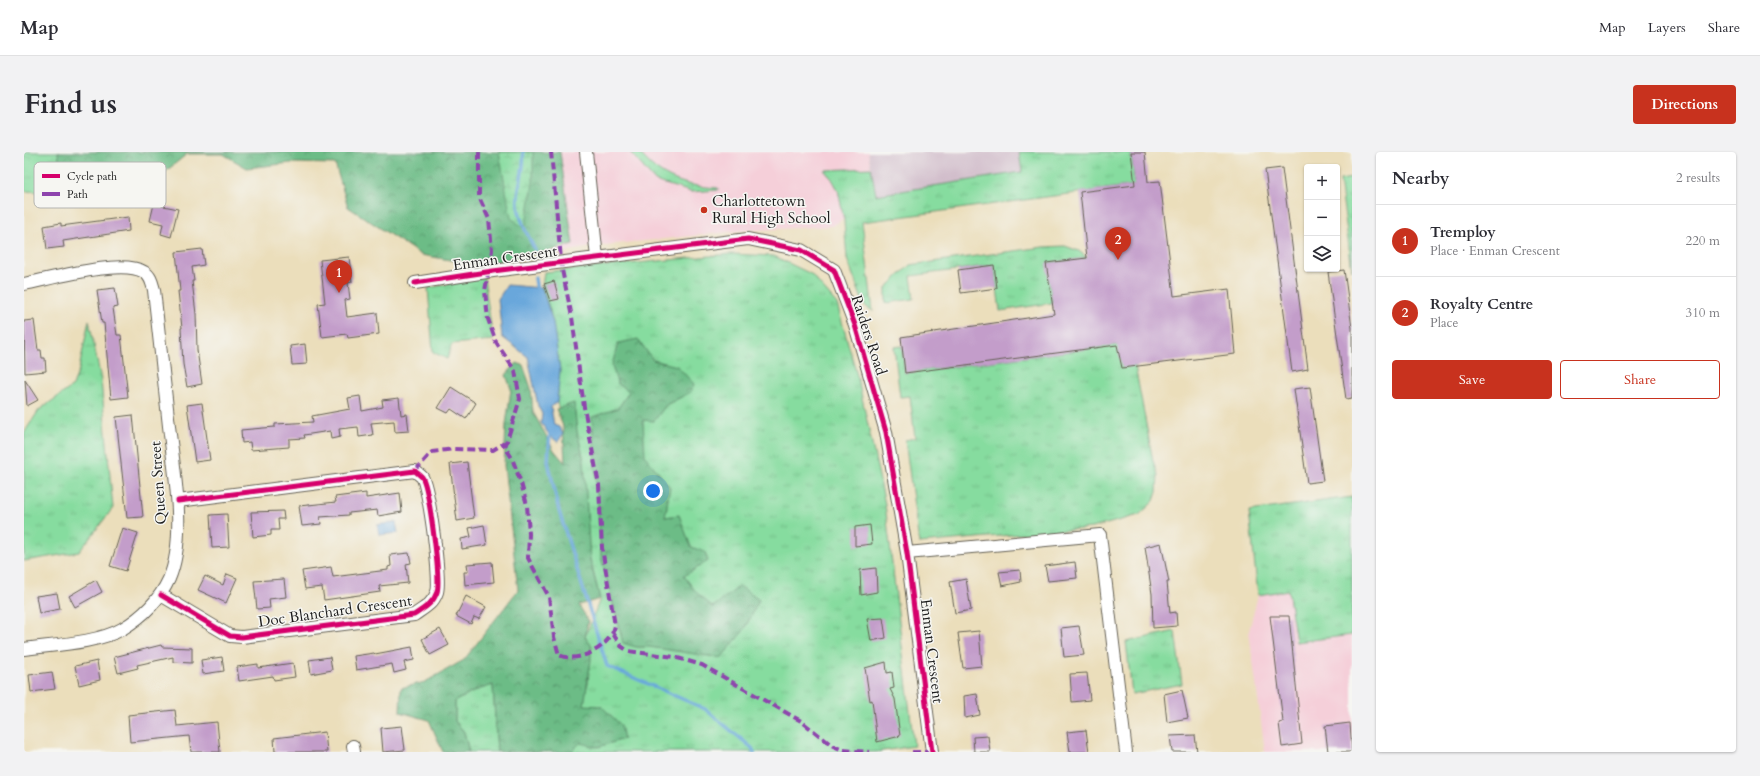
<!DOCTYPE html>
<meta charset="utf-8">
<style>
:root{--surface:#fff;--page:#f2f2f3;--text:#2b2b33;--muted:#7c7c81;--line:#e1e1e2;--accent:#c8321e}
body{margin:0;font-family:Cardo,serif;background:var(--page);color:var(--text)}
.controls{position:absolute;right:12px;top:12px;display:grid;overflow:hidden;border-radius:4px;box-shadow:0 1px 3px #0004}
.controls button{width:36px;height:36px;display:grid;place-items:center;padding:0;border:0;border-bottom:1px solid var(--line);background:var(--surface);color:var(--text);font:20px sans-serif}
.you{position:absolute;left:629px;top:339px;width:14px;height:14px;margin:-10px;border:3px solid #fff;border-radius:50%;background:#1a73e8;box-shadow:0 0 0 6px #1a73e833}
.badge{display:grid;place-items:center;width:26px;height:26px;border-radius:50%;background:var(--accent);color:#fff;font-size:13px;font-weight:700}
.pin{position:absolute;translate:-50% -33px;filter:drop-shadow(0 1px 2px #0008)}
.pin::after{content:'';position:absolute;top:21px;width:14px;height:12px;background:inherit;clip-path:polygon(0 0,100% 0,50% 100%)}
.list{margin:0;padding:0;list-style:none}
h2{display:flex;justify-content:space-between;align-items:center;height:52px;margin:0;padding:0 16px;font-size:17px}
h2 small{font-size:13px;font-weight:400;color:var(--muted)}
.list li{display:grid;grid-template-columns:26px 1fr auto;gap:12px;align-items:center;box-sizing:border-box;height:72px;padding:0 16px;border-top:1px solid var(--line)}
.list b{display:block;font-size:15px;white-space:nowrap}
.list p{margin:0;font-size:13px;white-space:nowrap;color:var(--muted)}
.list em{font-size:13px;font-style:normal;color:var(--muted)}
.actions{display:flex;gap:8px;padding:12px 16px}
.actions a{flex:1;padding:9px 0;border:1px solid var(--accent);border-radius:4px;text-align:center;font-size:14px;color:var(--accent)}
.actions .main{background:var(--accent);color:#fff}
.icon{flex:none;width:22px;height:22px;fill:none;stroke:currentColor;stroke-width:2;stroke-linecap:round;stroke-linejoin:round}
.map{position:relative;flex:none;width:1328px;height:600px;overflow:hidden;border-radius:4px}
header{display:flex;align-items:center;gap:24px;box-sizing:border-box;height:56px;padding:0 20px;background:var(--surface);border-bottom:1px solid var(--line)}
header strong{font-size:19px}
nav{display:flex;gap:22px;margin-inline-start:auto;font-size:14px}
.intro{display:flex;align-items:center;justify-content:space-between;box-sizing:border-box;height:96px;padding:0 24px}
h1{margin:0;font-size:28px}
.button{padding:10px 18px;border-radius:4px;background:var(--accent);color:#fff;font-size:14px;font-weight:700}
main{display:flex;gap:24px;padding:0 24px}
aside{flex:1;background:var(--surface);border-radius:4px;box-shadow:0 1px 3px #0004}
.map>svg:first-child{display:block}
.built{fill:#f5cfd9}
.industrial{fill:#d1bdcb}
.grass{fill:url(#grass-tufts);stroke:#517c5e}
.forest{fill:url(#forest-crowns);stroke:#446c51}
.wetland{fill:url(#wetland-marsh);stroke:#517c5e}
.water{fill:#69a7db;stroke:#42627c}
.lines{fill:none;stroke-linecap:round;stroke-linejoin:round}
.stream{stroke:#69a7db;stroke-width:3.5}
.building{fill:#c39dca}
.minor-casing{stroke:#646054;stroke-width:14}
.minor{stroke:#fff;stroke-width:12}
.quiet{stroke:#8e44ad;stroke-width:4;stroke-dasharray:8 4;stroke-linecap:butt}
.cycleway-casing{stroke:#f6f6f2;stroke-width:8}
.cycleway{stroke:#d6006c;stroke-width:5}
.poi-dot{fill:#c8321e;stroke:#f6f6f2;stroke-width:1.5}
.labels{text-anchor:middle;stroke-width:3;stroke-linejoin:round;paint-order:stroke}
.poi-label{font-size:15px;fill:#1c1c1c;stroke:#f6f6f2;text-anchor:start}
.street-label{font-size:15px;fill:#1c1c1c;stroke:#f6f6f2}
.key{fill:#f6f6f2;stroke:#b5b5b2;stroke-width:1}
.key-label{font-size:11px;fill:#1c1c1c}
</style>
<header>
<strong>Map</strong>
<nav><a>Map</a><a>Layers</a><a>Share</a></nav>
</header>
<div class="intro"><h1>Find us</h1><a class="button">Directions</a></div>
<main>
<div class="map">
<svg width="1328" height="600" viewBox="0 0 1328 600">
<defs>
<pattern id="grass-tufts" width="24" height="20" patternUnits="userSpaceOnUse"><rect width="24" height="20" fill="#86dc9f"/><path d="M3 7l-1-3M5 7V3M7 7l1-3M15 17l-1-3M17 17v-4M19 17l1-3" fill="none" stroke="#73bc88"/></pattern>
<pattern id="forest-crowns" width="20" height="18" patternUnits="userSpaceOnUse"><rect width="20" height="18" fill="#6cbc86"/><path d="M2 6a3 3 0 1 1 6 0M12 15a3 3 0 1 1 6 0" fill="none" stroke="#58986d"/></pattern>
<pattern id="wetland-marsh" width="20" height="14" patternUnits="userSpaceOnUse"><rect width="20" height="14" fill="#86dc9f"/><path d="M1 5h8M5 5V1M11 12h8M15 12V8" fill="none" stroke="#73bc88"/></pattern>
</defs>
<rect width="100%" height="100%" fill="#f6f6f2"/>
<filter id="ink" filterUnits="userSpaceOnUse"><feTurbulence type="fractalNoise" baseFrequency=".025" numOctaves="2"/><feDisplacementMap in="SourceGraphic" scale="8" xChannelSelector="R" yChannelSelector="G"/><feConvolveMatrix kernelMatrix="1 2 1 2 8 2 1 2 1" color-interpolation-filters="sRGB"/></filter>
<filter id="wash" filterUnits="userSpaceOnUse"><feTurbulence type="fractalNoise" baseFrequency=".012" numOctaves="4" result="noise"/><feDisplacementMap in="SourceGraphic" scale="16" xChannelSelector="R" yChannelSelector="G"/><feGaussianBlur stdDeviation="0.9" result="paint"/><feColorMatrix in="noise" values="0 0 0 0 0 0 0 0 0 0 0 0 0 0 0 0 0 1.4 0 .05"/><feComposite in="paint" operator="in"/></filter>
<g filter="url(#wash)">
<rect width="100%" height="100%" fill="#ebdebb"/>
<path class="built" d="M521 0H844L852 43 809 74 716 79 572 94 535 101Z
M1264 438 1272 490 1328 483V600H1241L1225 479 1234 443Z"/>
<path class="industrial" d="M844 0H995L998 20 852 43Z"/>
<path class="grass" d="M0 0H36L39 16 38 41 0 39Z
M606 0H615C637 27 660 34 694 36V38L667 40 631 29Z
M995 0H1107L1111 33 838 70 849 159 840 153 823 107 820 68 814 38 808 27 800 18 847 16 852 43 998 20Z
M1328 26V118L1316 28Z
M1041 94 1055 99 1063 106 1023 111 1028 151 976 159 970 113 887 124 890 147 862 151V136L886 113 1019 95Z
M707 102 750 104 787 122 813 152 834 227 861 352 890 594 852 600H544L564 531 567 493 561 485 576 447 542 311 539 274 533 250 536 218 526 158 518 136 520 120Z
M460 125 469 188 428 192 423 207 409 200 404 136Z
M65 168 77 228 89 356 55 400 0 409V281L15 258 49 234 55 217Z
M1093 193 1111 214 1129 309 1134 323 1133 340 1130 349 1115 363 1068 376 895 391 881 288 891 286 886 244 876 245 870 195 878 194 881 221Z
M1328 345V483L1272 490 1264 438 1234 443 1225 359Z
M1151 479 1158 532 1108 542 1102 490Z
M469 533 473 600H445L440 580 431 569V549L453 538Z"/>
<path class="forest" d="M34 0H536L549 92 521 100 455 113 397 103 324 55 311 12 267 11 223 16 199 2H163L114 42 76 49 38 41Z
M614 187 629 208 653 214 670 232 667 240 642 253 630 269 619 268 621 304 646 335 641 365 655 363 667 395 681 400 684 409 660 424 673 441 689 455 716 434 735 448 720 478 697 506 625 495H612L599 491 577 405 568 265 594 256 605 240 593 231 588 213 594 191Z
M492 211 499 213 507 236 509 260 530 298 541 311 539 274 532 257 550 251 553 279 560 308 566 408 576 447 555 453 564 469 561 485 567 493V508L560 553 577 554 597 573 600 587 574 595 556 591 547 600H473L469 533 453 538 431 549V569L440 580 445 600H419L405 568 376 560 377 536 401 530 440 508 494 438 480 313 482 272 487 237 482 223Z"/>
<path class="wetland" d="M475 0H509V31L501 77 487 66Z"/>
<path class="water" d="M483 133 518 136 529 170 536 218 533 250 527 255 530 273 535 275 539 282 534 290 526 284 517 271 518 262 514 254 504 205 478 185 474 147Z
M372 370 374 381 355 383 353 373Z"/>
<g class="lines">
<path class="stream" d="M499 0C502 18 492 35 494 53 496 69 504 84 511 98
M511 126 513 139
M526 280 524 309 535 359 583 514 681 557 728 596 730 600"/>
</g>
<g id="blocks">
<path class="building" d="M1107 0H1121L1124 30 1136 29 1150 144 1205 137 1211 202 1098 216 1093 193 881 221 877 185 1030 162 1022 111 1063 106 1056 40 1111 33Z
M1258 16 1284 217 1268 220 1241 18Z
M130 52 154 57 147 85 137 82 139 72 126 69Z
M104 65 105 79 39 89 40 95 23 97 20 74 37 71V74Z
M178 97 180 113 168 115 170 129H168L172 162 173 198 178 232 163 235 159 212 157 176H158L154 139H156L152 100Z
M325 105 328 130 324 131 326 147 321 148 323 165 353 161 355 182 324 186 323 182 298 185 294 152 301 151 296 108Z
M970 113 973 136 937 141 934 118Z
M1320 118 1328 176V246L1322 247 1304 120Z
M530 129 535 147 526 149 520 132Z
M91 136 94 155 89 156 93 183H97L104 245 87 247 80 171H78L73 138Z
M10 168 14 198H17L18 206H21L22 219 1 221 0 169Z
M281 192 283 212 268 213 266 194Z
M1 228 14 248 3 254Z
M427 235 452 251 442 267 427 257 424 261 414 256Z
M1286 235 1299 329 1283 331 1270 237Z
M336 244 338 259 359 255 358 248 375 246 377 263 383 262 385 279 371 280 370 269 347 271 349 283 335 285 334 275 315 277 316 285 307 287 306 279 280 283 281 286 265 287V295L227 298 226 290 218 291 217 278 251 275V272L289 270 288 264 326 257 324 246Z
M178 251 186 308 171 310 163 253Z
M109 263 119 365 103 366 92 265Z
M443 310 450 366 433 369 426 312Z
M342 341V346L376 341 378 360 354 364 353 358 325 361V363L296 365 297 372 278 374 275 354 312 350 311 345Z
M259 359 260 367H254L255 378H247V383L229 385 227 360Z
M203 362 205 395 188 396 186 363Z
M460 373 463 393 438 397 437 387 447 385 445 376Z
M846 373 848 392 831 394V375Z
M98 376 114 381 102 419 86 414Z
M1137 391 1145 430H1143L1146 461 1152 460 1153 474 1129 476 1128 442 1121 395Z
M385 401 387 411 382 412 384 431 355 434 356 440 300 448 298 435 281 437 278 419 307 415 309 425 364 418V415L367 414 366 403Z
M468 410 470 430 441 433 440 420H444L443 412Z
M1051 410 1053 426 1024 429 1021 414Z
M852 416 853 440 837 443 836 418Z
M996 418 997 430 978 434 975 420Z
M203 422 213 426 202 451 174 438 181 424 199 433Z
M260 427 262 445 245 447 246 456 233 457 230 429Z
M942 427 947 458 931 461 926 430Z
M72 428 78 440 51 455 45 444Z
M33 441 36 457 15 461 12 444Z
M442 444 462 455 455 467 450 465 447 472 432 464Z
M1246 464H1265L1278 592 1258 595 1255 571 1259 570Z
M859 466 862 486 847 489 843 467Z
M1055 474 1060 503 1040 505 1037 476Z
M416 477 425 493 406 503 398 487Z
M955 479 958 514 939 516 934 481Z
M137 493 138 495 168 496V511L149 510V505L113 513 114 516 94 521 90 505Z
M388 495 390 508 380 510 382 518 370 521 368 512 332 518 330 504 350 501 351 502Z
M198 505 200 519 179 522 177 508Z
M306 505 308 518 287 522 285 508Z
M73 509 76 528 55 533 51 514Z
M862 510 863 521 868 520 870 536 866 537 871 547 876 584 853 590 848 548 846 549 841 516Z
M269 511 271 525 250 528 249 524 215 529 213 515 234 512V516Z
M28 520 31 537 7 540 5 523Z
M1063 521 1066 548 1048 550 1046 522Z
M1158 538 1164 566 1143 570 1140 542Z
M953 542 956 563 941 566 940 544Z
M151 558 153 574 193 570 196 600H167L165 584 106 590 104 563Z
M1326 571 1328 600H1304L1301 574Z
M378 574 381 598 359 600 357 576Z
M1062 578 1065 600H1046L1043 580Z
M301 580 303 600H251L250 586Z
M1171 583 1173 600H1148L1146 584Z
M964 584 966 600H950L949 585Z"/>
</g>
</g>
<g filter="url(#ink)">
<use href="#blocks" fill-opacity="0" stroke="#646054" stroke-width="1"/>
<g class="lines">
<g class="minor-casing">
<path id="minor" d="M562 0 573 106
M391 131 469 119 724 87 777 98 810 118 831 173 862 280 883 401 908 600
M0 132C26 127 98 106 120 120 127 124 128 131 130 138 135 183 140 228 145 274 150 319 163 385 145 427 135 449 118 465 98 477 74 491 28 493 0 497
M883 401 1076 383 1102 600
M137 443 206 484 218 485 390 463C400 456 409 452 413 440 417 428 405 335 398 325 396 323 393 321 391 319L154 349
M329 594 330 600"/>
</g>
<use href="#minor" class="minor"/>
<path class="quiet" d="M455 0V45L465 67 468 98 461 139 464 167 472 190 491 219 496 247 481 295 488 306 497 331 503 353 505 382 504 406 525 445 530 485 535 503C555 512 586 495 591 474L578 396 575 333 560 255 548 165 538 118 527 0
M391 319 408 300 430 297 469 298 482 290
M589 482 597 494 604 499 650 505 678 513 777 569 809 594 819 598 845 600
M888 600H908"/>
<g class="cycleway-casing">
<path id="cycleway" d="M391 131 469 119 724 87 777 98 810 118 831 173 862 280 883 401 908 600
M137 443 206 484 218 485 390 463C400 456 409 452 413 440 417 428 405 335 398 325 396 323 393 321 391 319L154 349"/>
</g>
<use href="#cycleway" class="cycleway"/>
</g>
</g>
<circle class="poi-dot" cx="680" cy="58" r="4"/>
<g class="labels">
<g class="poi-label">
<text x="688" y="54">Charlottetown<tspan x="688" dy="17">Rural High School</tspan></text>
</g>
<g class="street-label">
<text transform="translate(481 106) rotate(-8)" y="5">Enman Crescent</text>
<text transform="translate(845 183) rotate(72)" y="5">Raiders Road</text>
<text transform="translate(134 331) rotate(-94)" y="5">Queen Street</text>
<text transform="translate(311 459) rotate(-8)" y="5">Doc Blanchard Crescent</text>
<text transform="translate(908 499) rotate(83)" y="5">Enman Crescent</text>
</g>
</g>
<rect x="10" y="10" width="132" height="46" rx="6" class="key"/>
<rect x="18" y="22" width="18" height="4" fill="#d6006c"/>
<rect x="18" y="40" width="18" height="4" fill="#8e44ad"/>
<g class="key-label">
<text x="43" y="28">Cycle path</text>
<text x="43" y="46">Path</text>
</g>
</svg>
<div class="controls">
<button>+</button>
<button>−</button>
<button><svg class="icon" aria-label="layers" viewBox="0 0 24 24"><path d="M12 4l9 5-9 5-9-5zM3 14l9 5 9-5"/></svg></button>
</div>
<div class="you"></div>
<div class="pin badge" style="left:315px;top:141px">1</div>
<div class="pin badge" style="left:1094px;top:108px">2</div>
</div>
<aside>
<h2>Nearby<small>2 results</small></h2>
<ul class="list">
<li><span class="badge">1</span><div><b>Tremploy</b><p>Place · Enman Crescent</p></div><em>220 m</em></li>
<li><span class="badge">2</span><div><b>Royalty Centre</b><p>Place</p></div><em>310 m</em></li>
</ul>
<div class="actions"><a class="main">Save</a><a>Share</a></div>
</aside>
</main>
